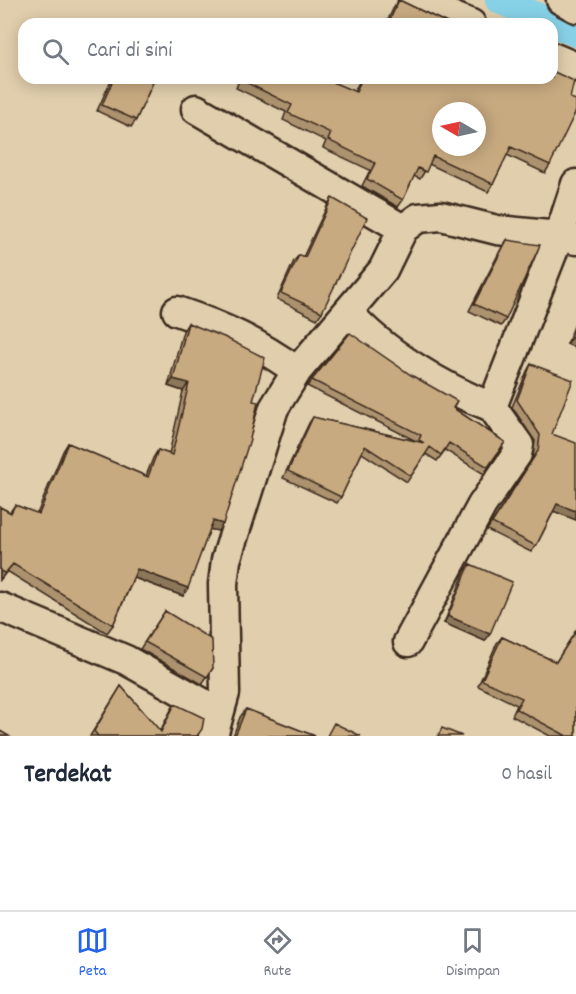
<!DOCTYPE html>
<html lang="id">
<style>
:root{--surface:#fff;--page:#f2f2f3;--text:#1f2937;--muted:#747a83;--line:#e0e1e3;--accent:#2563eb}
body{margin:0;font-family:Dekko,sans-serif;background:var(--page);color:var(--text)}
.compass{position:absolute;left:432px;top:102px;width:54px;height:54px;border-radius:50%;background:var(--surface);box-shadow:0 3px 15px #0003;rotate:279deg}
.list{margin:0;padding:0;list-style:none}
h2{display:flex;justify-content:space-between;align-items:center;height:78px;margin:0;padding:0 24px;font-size:26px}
h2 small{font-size:20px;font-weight:400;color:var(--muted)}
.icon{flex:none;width:33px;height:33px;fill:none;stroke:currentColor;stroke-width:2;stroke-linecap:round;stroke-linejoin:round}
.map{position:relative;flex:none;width:576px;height:736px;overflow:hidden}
.search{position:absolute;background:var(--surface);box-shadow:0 3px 15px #0003;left:18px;right:18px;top:18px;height:66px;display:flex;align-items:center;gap:15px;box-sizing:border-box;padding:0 21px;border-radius:18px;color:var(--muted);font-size:22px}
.sheet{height:174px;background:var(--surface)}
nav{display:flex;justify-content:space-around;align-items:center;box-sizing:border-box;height:84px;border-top:2px solid var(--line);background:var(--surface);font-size:16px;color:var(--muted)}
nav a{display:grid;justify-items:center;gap:3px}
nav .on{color:var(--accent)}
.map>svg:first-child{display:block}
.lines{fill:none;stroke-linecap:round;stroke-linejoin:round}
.canal{stroke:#87d1e7;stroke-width:28}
.minor-casing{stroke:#3b2a1e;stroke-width:33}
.minor{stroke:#e0ceac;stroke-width:28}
.wall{fill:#ac926e;stroke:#3b2a1e;stroke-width:1.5}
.shaded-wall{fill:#8c775a;stroke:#3b2a1e;stroke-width:1.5}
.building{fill:#c8aa80;stroke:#3b2a1e;stroke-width:1.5;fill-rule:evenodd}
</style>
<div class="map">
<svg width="576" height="736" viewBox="0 0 576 736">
<rect width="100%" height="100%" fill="#e0ceac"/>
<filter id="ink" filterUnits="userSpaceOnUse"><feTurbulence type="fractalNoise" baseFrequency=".0167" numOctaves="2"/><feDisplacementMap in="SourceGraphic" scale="12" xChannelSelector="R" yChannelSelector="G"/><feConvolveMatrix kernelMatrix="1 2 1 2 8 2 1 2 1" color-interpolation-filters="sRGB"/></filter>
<g filter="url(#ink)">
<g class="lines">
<path class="canal" d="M499 0 576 33"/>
<g class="minor-casing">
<path id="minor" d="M413 0 471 24
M561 0 576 8
M552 57 576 67
M196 109 403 229
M177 311C224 327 256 342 297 371
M348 312C382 351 444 389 492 407
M0 607 126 660 219 712
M408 642 482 505 517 454 519 445 492 407 559 236 576 240
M213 736 225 693 223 584 226 560 274 408 297 371 383 270 403 229 418 218 441 216 497 230 559 236 576 184"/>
</g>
<use href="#minor" class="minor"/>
</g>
<path class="wall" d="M399 0 449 24H386L394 7Z
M112 78H155L136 120 131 127 97 111Z
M240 78H323L354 92 361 78H552L550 165 545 173 507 155 493 184 488 192 429 164 420 179 414 176 403 200 398 207 362 186 370 170 323 148 326 141 283 120 286 112 236 88Z
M332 198 322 312 317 319 277 299 294 261 299 255 303 257 328 204Z
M507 240 506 319 501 326 469 311 502 247Z
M576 321V348L567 344Z
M188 323 218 531 210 529 183 596 134 578 113 625 107 633 7 571 0 580V507L10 512 15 505 37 514 63 451 68 443 146 476 153 458 158 450 169 454 183 391 168 386 183 331Z
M531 364 552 434 576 520 554 511 536 546 531 552 487 530 533 458 535 441 512 407 527 371Z
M312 380 453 408 505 442 484 474 445 450 437 461 426 454 407 482 362 453 341 497 337 503 283 478 309 423 313 417 416 441 307 386Z
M470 564 485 641 444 623 465 571Z
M165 611 213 668 202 684 140 649Z
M576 630V736H550L512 716 517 705 478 686 497 643 502 637 556 662Z
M121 686 160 731 171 710 175 704 197 736H90Z
M246 709 315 736H233L240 717Z"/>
<path class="shaded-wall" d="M572 337 576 338V348L567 344Z
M173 379 189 383 183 391 168 386Z
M557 504 576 511V520L553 511Z
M213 521 223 524 218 531 208 529Z
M13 564 7 571 0 580V571Z
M137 569 188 588 183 596 132 577Z
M448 616 490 634 485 641 444 623Z"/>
<path class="building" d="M399 0 449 24H388Z
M552 71 574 81 570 98 576 100V111L550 165 511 147 493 184 433 156 426 172 418 168 403 200 367 179 375 163 328 140 331 133 288 113 292 105 241 80 242 78H323L356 92 362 78H552ZM441 111H477V147H441Z
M114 78H155L136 120 102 105Z
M332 198 367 218 322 312 281 293 299 255 305 257Z
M507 240 540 245 506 319 474 304Z
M188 323 224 337 265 358 253 401 258 402 250 439 223 524 213 521 188 588 137 569 113 625 13 564 5 573 0 571V507L11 513 15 505 39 514 68 443 148 477 158 450 172 455 189 383 173 379Z
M576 327V338L572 337Z
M350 333 411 375 457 401 453 408 505 442 488 467 449 443 441 455 430 447 411 476 365 446 341 497 288 471 313 417 424 443 419 440 421 435 312 380Z
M531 364 573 380 552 434 576 443V511L557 504 536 546 492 523 538 451 540 435 517 400Z
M470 564 512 582 490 634 448 616Z
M165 611 212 640 213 668 207 677 145 642Z
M576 631V736H564L565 735 516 709 522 698 482 680 502 637 556 662Z
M121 686 161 732 175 704 204 718 202 729 197 736H98L94 731Z
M246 709 315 736H235Z
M334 723 361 736H327Z
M442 728 462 736H438Z
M0 731 9 736H0Z"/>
</g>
</svg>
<svg class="compass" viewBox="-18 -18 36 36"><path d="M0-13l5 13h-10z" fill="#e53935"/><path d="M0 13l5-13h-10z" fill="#747a83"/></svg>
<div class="search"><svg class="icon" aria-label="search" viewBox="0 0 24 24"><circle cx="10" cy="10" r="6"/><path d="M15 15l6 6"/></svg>Cari di sini</div>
</div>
<section class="sheet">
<h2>Terdekat<small>0 hasil</small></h2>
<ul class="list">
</ul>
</section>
<nav>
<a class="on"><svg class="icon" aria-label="map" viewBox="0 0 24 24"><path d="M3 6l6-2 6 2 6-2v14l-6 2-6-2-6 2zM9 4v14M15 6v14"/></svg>Peta</a>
<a><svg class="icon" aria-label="directions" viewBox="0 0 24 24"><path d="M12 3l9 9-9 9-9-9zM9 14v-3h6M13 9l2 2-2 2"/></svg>Rute</a>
<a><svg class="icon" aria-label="saved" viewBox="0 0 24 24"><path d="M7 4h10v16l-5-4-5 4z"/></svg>Disimpan</a>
</nav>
